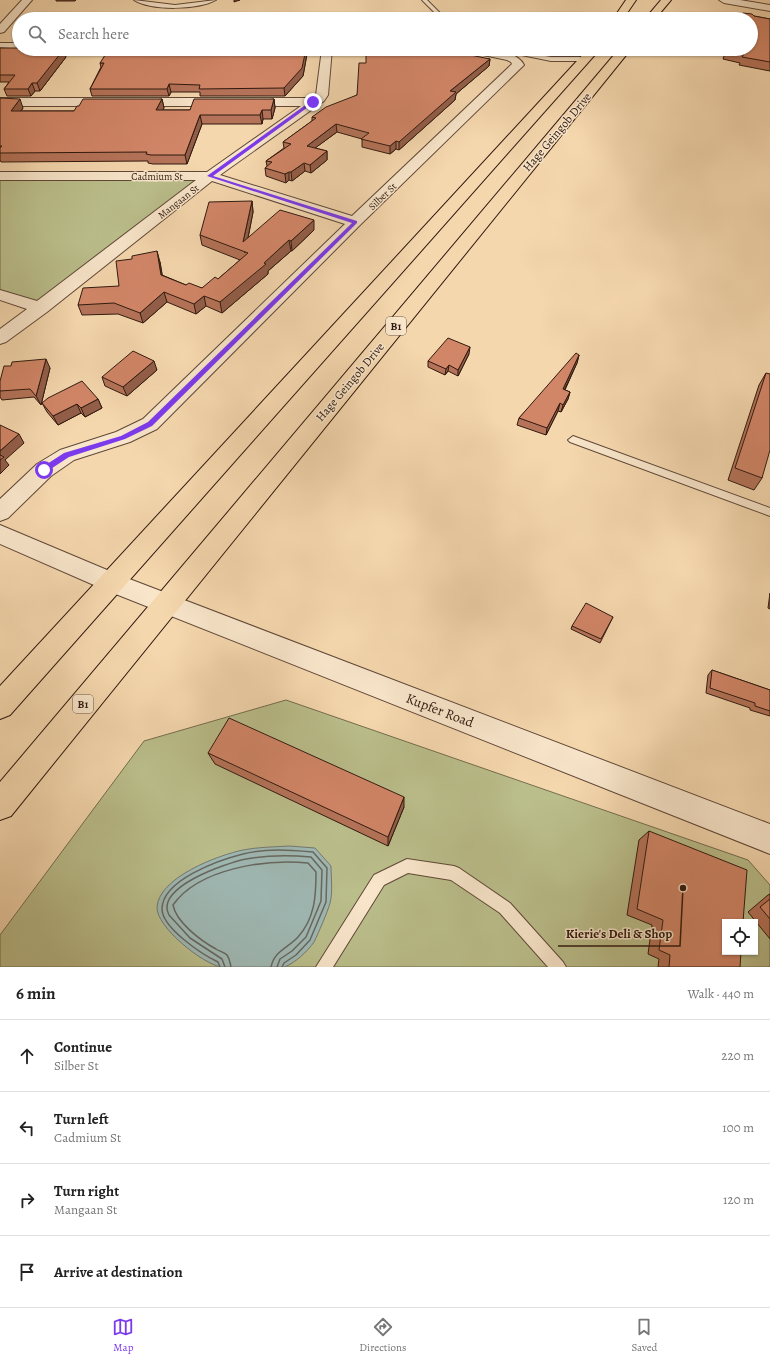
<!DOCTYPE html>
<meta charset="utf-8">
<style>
:root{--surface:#fff;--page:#f6f6f6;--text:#222;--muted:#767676;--line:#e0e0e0;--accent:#7c3aed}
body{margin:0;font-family:Alegreya,serif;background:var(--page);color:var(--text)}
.controls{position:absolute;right:12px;bottom:12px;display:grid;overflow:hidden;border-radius:0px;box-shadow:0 1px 3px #0004}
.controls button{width:36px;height:36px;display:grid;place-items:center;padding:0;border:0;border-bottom:1px solid var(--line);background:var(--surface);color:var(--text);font:20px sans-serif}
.stop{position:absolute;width:12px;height:12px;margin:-9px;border:3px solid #7c3aed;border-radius:50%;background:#fff}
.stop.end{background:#7c3aed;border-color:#fff;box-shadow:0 1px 4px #0008}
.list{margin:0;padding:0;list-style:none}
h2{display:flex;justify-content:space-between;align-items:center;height:52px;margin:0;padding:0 16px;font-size:17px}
h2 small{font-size:13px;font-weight:400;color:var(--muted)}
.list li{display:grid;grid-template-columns:26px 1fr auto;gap:12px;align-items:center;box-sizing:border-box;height:72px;padding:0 16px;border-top:1px solid var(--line)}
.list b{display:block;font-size:15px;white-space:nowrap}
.list p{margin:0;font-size:13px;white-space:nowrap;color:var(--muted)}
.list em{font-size:13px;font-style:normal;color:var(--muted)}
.icon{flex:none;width:22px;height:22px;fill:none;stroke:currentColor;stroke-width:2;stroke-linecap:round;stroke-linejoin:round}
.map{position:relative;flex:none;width:770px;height:967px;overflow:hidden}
.search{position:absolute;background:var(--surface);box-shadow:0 1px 3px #0004;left:12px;right:12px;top:12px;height:44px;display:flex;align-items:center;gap:10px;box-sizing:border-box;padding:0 14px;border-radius:22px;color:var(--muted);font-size:15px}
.sheet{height:340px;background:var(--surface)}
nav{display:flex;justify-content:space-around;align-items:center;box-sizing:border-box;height:56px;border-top:1px solid var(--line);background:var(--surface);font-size:11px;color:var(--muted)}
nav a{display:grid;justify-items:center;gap:2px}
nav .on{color:var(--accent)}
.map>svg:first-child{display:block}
.green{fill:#babe8b;stroke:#746c4d;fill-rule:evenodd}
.water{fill:#9fb8b3;stroke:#727871}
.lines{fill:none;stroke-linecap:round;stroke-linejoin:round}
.shore{stroke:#676861;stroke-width:1.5}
.service-casing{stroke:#604837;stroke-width:2}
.minor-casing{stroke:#604837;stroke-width:2}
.trunk-casing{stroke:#2f190f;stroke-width:2}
.service{fill:#f8e5ca;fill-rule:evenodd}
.minor{fill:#f8e5ca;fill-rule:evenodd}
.trunk{fill:#f5d7ae;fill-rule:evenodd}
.wall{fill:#b57359;stroke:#2f190f}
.shaded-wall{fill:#935e49;stroke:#2f190f}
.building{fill:#d28668;stroke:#2f190f}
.route{fill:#7c3aed}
.labels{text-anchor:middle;stroke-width:3;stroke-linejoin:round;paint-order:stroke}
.far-street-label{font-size:10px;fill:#2f190f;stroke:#f8e5ca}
.shield{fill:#f8e5ca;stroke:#6b5647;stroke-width:1}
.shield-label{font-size:11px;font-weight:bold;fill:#2f190f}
.street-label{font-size:12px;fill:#2f190f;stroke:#f8e5ca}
.near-street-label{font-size:14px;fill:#2f190f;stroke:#f8e5ca}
.leader{fill:none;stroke:#2f190f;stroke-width:1.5}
.callout-dot{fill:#2f190f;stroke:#f8e5ca;stroke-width:1.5}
.callout-label{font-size:13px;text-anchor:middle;font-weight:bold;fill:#2f190f;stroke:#f8e5ca;stroke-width:3;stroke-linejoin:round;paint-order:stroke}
</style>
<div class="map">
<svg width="770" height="967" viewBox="0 0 770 967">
<rect width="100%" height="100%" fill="#f5d7ae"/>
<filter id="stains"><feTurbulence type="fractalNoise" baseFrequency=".005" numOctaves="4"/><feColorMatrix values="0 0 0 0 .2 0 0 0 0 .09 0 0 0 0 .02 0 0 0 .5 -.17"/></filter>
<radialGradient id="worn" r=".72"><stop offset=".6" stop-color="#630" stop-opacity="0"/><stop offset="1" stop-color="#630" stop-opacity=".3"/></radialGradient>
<path class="green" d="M0 176H210L41 308 0 295Z
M286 700 748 860 770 885V967H0V935L144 741ZM725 922H755V952H725Z"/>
<path class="water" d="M289 846 315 848 331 866C331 878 333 892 330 903 328 911 318 934 314 942 308 951 294 964 284 967 279 967 228 967 221 967 203 964 156 927 157 907 159 877 219 855 243 850 258 847 274 847 289 846Z"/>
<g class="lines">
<path class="shore" d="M220 967 218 962C203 955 162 928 162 909 162 880 219 860 243 854 266 848 290 850 313 852L327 868 326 902 310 940 296 955 284 963 282 967
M225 967 222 959 190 938 169 915C154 887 227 863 246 859 268 855 289 855 311 857L322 870 321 901 306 937 292 951 280 959 277 967
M231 967C230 963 230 959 227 955 224 952 219 951 216 949 201 941 176 922 173 905 199 868 266 859 308 863L316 872C316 896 315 918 298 937 288 948 274 951 271 967"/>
<g class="service-casing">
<path id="service" d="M134 0 175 5 216 0C198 10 151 11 134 0Z
M422 0H427L446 19H441Z
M492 49H504L551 57H585L588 59 585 61H551Z
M573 436 770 508V516L570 442 568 440Z
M407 859 454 866 459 868 510 903 563 962 566 967H548L500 913 451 880 408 873 384 885 333 967H316L374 875Z"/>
</g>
<g class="minor-casing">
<path id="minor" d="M22 0H32L4 32 0 33V24Z
M719 0H740L770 5V11L724 3Z
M0 43H19L20 49H0Z
M322 49H332L328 95 324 101 220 175 352 216 512 64 511 62 507 60 469 52 464 49C480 49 516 48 524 65L360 225 157 429 130 442 74 460 51 476 8 518 0 521V499L37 464 60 450 116 432 143 419 345 224 212 181 47 312 6 342 0 344V329L27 309 0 300V290L37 301 196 180H0V172H207L301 106H0V98H312L316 95Z
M0 525 119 575 770 824V854L103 589 0 544Z"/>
</g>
<g class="trunk-casing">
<path id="trunk" d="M626 0H636L623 19H613Z
M661 0H671L655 19H645Z
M588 49H600L10 715 0 719V686Z
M619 49H631L11 816 0 820V782Z"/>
</g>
<use href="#service" class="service"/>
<use href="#minor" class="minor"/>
<use href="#trunk" class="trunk"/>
</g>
<path class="wall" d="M56 0H76L75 1H56Z
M754 16 770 19V71L739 65 740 63 723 59 726 50 751 49Z
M0 48 19 49H59L66 57 40 91H35L31 96H7L4 89 9 82H0Z
M528 49H564L558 55Z
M397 51 490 59 489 66 456 94 455 100 399 150 396 149 390 154 362 147V139L337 132 315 148 327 151V160L311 173 305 171 292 181 289 180 286 183 266 176 265 168 267 166 266 161 284 148 283 142 312 121V117L357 95 366 63Z
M307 54 303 76 285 96H200V92H171L169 96H92L90 89 101 67 100 63Z
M0 98 23 108 21 111H74L162 99 164 108 162 110H190L274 99 275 108 272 119H263L262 124H202L187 164H153L148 163V161L1 162 0 160Z
M252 201 253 212 248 238 314 230 292 251H291L268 271V274L222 313 206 306 196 314 167 302 143 323 118 314 82 315 78 305 119 286 160 262 162 275 186 285 202 288 218 279 240 260 202 245 200 235Z
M469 354 458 376 448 371 445 375 428 367V361Z
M579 355 577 363 565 390 570 392 568 399 561 412 558 411 546 435 517 425 519 418Z
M50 368 41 405 34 397 2 400 0 397V381Z
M157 370 127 396 105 386 102 377Z
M766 373 762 478 754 490 728 480 759 385Z
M98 399 102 408 85 417 81 413 58 425 47 412 42 403Z
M770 593V609L768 608Z
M613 617 600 643 571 629 572 626Z
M712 670 770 690V716L750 710V708L706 693 708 675Z
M208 753 404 807 388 846 215 764Z
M649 831 740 967H658L659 959 648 954 652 925 627 915 639 840Z
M770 894V939L748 912 768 895Z"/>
<path class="shaded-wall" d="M234 0H240L234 2Z
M58 49H59L61 53 64 49 66 57 40 91 37 83Z
M306 49H307V54L303 76 285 96 284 88Z
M559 49H564L558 55Z
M490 59 489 66 456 94 455 100 399 150V142L450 91Z
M32 83 35 91 31 96 28 89Z
M169 84 171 92 169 96 167 89Z
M20 99 23 108 15 120 11 111Z
M162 99 164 108 158 119 156 110Z
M274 99 275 108 272 119 271 110Z
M262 110 263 119 262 124 260 115Z
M200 115 202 124 187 164 185 155Z
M336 124 337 132 307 154V146Z
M396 141V149L390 154V146Z
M327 151V160L311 173 310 165Z
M304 163 305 171 292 181 291 172Z
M289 172V180L286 183 285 174Z
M252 201 253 212 245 253 243 242Z
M314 220V230L292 251 291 241Z
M289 240 291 251 268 271V274L222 313 220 302Z
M157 251 160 262 164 285 161 275Z
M164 292 167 302 143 323 140 313Z
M204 296 206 306 196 314 194 304Z
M470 347 469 354 458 376V370Z
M579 355 577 363 561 397 563 389Z
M46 359 50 368 41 405 36 396Z
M154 361 157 370 127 396 123 387Z
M449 365 448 371 445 375 446 369Z
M570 392 568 399 561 412 563 405Z
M98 399 102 408 85 417 81 408Z
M560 403 558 411 546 435 547 428Z
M77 404 81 413 58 425 53 416Z
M19 434 24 443 5 460 9 465 0 474V451Z
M404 797V807L388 846V837Z"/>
<path class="building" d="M743 13 752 14 754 16 770 19V62L742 57 744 54 726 50 727 49H751V19H739Z
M0 48H19V49H64L37 83H32L28 89H4L15 75H0Z
M109 49 198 51 199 49H306L302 68 284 88 199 89 200 85 169 84 167 89H90L104 63H100Z
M366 49H397V51L421 52 425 49H441L490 59 450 91 456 92 399 142 396 141 390 146 361 139 369 133 336 124 307 146 327 151 310 165 304 163 291 172H289L285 174 265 168 272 162 266 161 291 144 283 142 316 118 312 117 326 107 357 95 359 63H366Z
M0 98 20 99 11 111H74L77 106H79L83 99H162L156 110H190L194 99H274L271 110H262L260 115H200L185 155H151L146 154 147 152 0 153V148L2 146H0Z
M252 201 243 242 280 210 314 220 291 241 289 240 264 263 266 264 220 302 204 296 194 304 164 292 140 313 114 303 78 305 83 288 119 286 116 261 132 259V256L157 251 161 275 186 285 189 283 202 288 215 277 218 279 248 253 200 235 209 202Z
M448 338 470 347 458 370 449 365 446 369 428 361Z
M133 351 154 361 123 387 102 377Z
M576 353 579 355 563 389 570 392 563 405 560 403 547 428 519 418Z
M46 359 36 396 30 389 0 391V381L4 366H11L12 362Z
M766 373 770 374V450L762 478 735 468Z
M82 381 98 399 81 408 77 404 53 416 42 403 48 398Z
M0 425 19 434 0 451Z
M0 455 4 457 0 460Z
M586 603 613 617 601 639 572 626Z
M712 670 770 690V711L755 706V703L710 688Z
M229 718 404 797 388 837 208 753Z
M649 831 747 870 743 922H725V952H741L740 967H669L670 955 659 950 663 920 637 909Z
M770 899V919L760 907Z"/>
<path class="route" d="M311 101 315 102 213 176 357 221V223L152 426 125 439 69 457 46 472H41V468L64 453 121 436 148 422 352 223 207 176Z"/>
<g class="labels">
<g class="far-street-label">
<text x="157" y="180">Cadmium St</text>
<text transform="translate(382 196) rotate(-44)" y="4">Silber St</text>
<text transform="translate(178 201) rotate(-38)" y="4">Mangaan St</text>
</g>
<g class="shield">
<rect x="386" y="317" width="20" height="18" rx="3"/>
<rect x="73" y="695" width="20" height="18" rx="3"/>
</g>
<g class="shield-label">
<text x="396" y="330">B1</text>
<text x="83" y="708">B1</text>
</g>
<g class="street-label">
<text transform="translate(557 132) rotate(-50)" y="4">Hage Geingob Drive</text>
<text transform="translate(350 382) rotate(-50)" y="4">Hage Geingob Drive</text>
</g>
<g class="near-street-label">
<text transform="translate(440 710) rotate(21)" y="5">Kupfer Road</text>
</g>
</g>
<path class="leader" d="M683 888L680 946H558"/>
<circle class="callout-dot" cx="683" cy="888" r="4"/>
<g class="callout-label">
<text x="619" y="938">Kierie's Deli &amp; Shop</text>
</g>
<rect width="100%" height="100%" filter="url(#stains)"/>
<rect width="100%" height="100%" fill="url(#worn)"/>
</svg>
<div class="controls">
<button><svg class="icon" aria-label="locate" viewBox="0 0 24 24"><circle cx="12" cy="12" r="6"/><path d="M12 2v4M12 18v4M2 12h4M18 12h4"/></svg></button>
</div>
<div class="stop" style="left:44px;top:470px"></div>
<div class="stop end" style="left:313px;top:102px"></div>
<div class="search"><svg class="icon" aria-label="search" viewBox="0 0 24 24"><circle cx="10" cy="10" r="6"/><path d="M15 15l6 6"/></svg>Search here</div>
</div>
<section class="sheet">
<h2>6 min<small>Walk · 440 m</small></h2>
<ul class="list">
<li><svg class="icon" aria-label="ahead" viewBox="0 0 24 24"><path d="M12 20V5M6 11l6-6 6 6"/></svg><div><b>Continue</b><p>Silber St</p></div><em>220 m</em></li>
<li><svg class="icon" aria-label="left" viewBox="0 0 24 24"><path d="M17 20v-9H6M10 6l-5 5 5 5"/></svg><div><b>Turn left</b><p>Cadmium St</p></div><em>100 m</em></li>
<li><svg class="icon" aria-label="right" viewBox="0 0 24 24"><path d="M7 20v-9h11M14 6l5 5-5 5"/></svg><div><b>Turn right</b><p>Mangaan St</p></div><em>120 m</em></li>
<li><svg class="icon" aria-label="arrive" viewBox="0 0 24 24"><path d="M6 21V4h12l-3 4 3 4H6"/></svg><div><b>Arrive at destination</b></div></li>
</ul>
</section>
<nav>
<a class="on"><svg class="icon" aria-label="map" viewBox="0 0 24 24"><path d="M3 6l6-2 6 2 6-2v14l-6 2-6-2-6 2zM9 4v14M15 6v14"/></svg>Map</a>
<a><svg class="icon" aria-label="directions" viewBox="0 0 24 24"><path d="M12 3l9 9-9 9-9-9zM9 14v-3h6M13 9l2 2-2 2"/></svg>Directions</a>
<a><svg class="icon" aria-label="saved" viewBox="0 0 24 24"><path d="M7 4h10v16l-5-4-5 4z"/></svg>Saved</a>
</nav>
